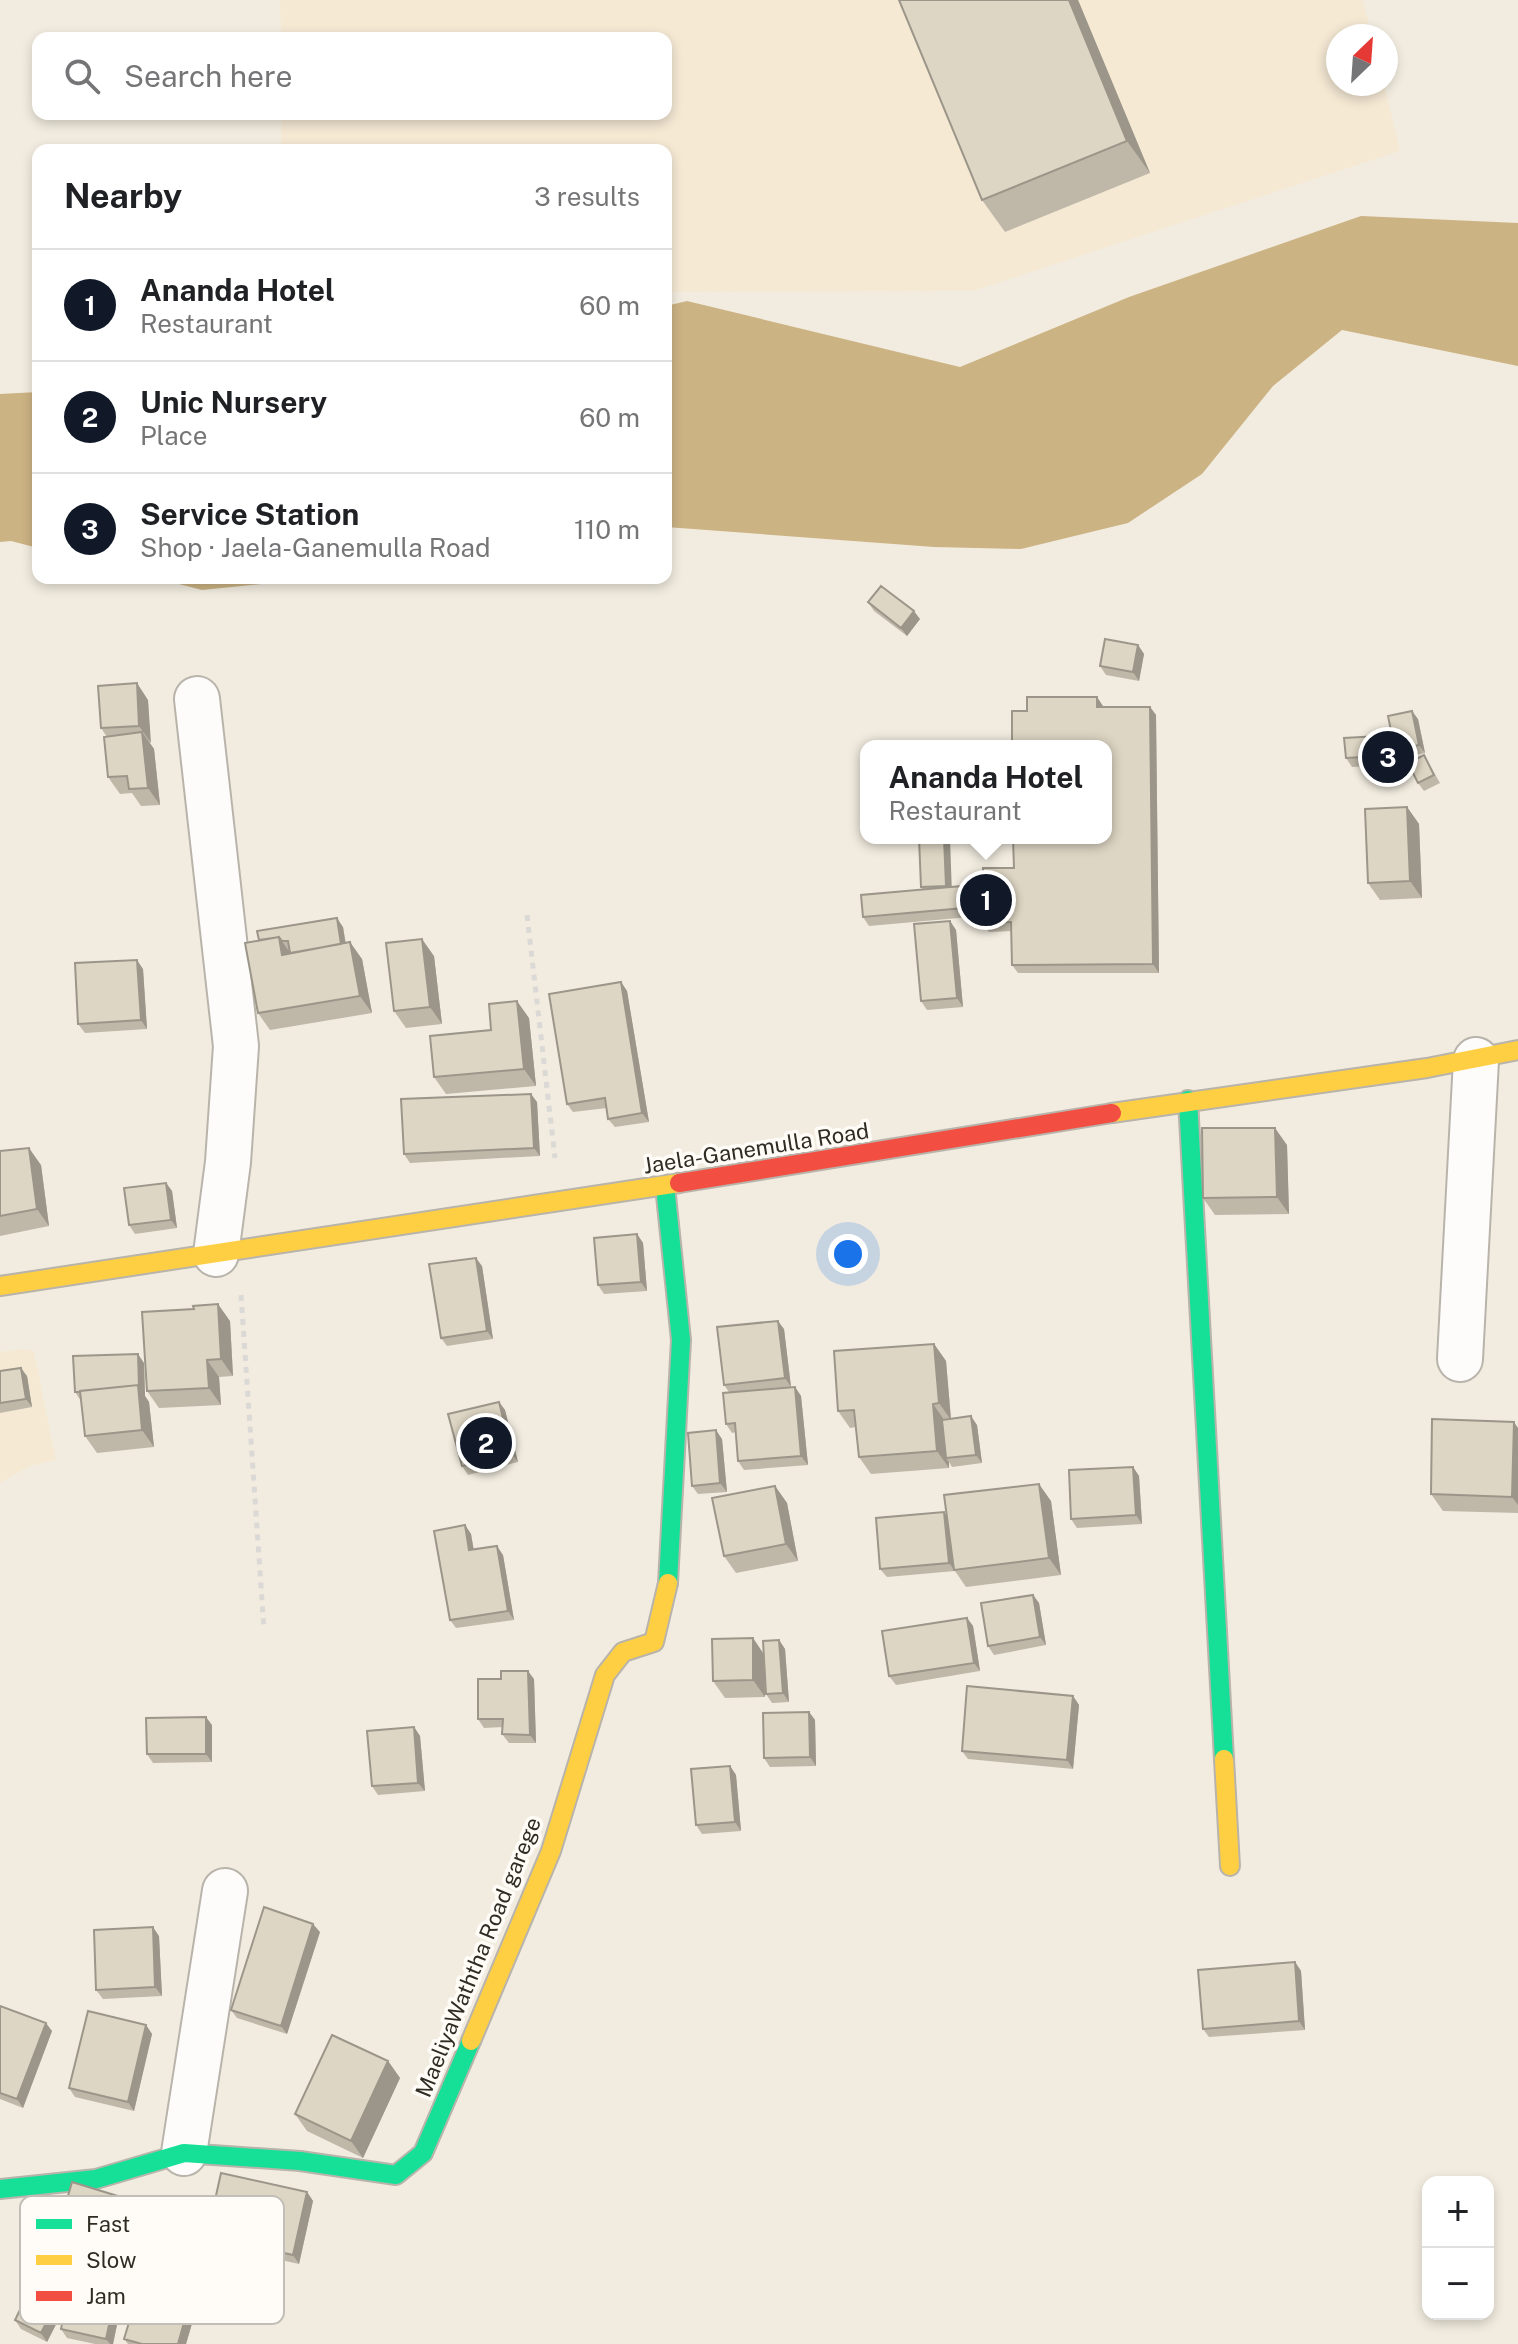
<!DOCTYPE html>
<meta charset="utf-8">
<style>
:root{--surface:#fff;--page:#f6f6f6;--text:#202124;--muted:#757577;--line:#e0e0e0;--accent:#111827}
body{margin:0;font-family:"Public Sans",sans-serif;background:var(--page);color:var(--text)}
.controls{position:absolute;right:24px;bottom:24px;display:grid;overflow:hidden;border-radius:16px;box-shadow:0 4px 12px #0003}
.controls button{width:72px;height:72px;display:grid;place-items:center;padding:0;border:0;border-bottom:2px solid var(--line);background:var(--surface);color:var(--text);font:40px sans-serif}
.compass{position:absolute;left:1326px;top:24px;width:72px;height:72px;border-radius:50%;background:var(--surface);box-shadow:0 4px 12px #0003;rotate:25deg}
.you{position:absolute;left:848px;top:1254px;width:28px;height:28px;margin:-20px;border:6px solid #fff;border-radius:50%;background:#1a73e8;box-shadow:0 0 0 12px #1a73e833}
.badge{display:grid;place-items:center;width:52px;height:52px;border-radius:50%;background:var(--accent);color:#fff;font-size:26px;font-weight:700}
.pin{position:absolute;translate:-50% -50%;border:4px solid #fff;box-shadow:0 2px 8px #0006}
.popup{position:absolute;left:860px;top:740px;width:252px;height:104px;box-sizing:border-box;display:grid;place-content:center;border-radius:16px;background:var(--surface);filter:drop-shadow(0 2px 6px #0005);font-size:26px;white-space:nowrap;color:var(--muted)}
.popup b{font-size:30px;color:var(--text)}
.popup::after{content:'';position:absolute;left:50%;top:100%;margin-left:-16px;border:16px solid transparent;border-top-color:var(--surface)}
.list{margin:0;padding:0;list-style:none}
h2{display:flex;justify-content:space-between;align-items:center;height:104px;margin:0;padding:0 32px;font-size:34px}
h2 small{font-size:26px;font-weight:400;color:var(--muted)}
.list li{display:grid;grid-template-columns:52px 1fr auto;gap:24px;align-items:center;box-sizing:border-box;height:112px;padding:0 32px;border-top:2px solid var(--line)}
.list b{display:block;font-size:30px;white-space:nowrap}
.list p{margin:0;font-size:26px;white-space:nowrap;color:var(--muted)}
.list em{font-size:26px;font-style:normal;color:var(--muted)}
.icon{flex:none;width:44px;height:44px;fill:none;stroke:currentColor;stroke-width:2;stroke-linecap:round;stroke-linejoin:round}
.map{position:relative;flex:none;width:1518px;height:2344px;overflow:hidden}
.search{position:absolute;background:var(--surface);box-shadow:0 4px 12px #0003;left:32px;top:32px;width:640px;height:88px;display:flex;align-items:center;gap:20px;box-sizing:border-box;padding:0 28px;border-radius:16px;color:var(--muted);font-size:30px}
.panel{position:absolute;background:var(--surface);box-shadow:0 4px 12px #0003;left:32px;top:144px;width:640px;height:440px;border-radius:16px}
.map>svg:first-child{display:block}
.built{fill:#f5e9d4}
.water{fill:#ccb384}
.lines{fill:none;stroke-linecap:round;stroke-linejoin:round}
.street-casing{stroke:#b9b4ab;stroke-width:48}
.fast-casing{stroke:#b9b4ab;stroke-width:22}
.slow-casing{stroke:#b9b4ab;stroke-width:22}
.jam-casing{stroke:#b9b4ab;stroke-width:22}
.path{stroke:#dbd9d5;stroke-width:5;stroke-dasharray:6 6;stroke-linecap:butt}
.street{stroke:#fdfcfa;stroke-width:44}
.fast{stroke:#16e098;stroke-width:18}
.slow{stroke:#ffcf43;stroke-width:18}
.jam{stroke:#f24e42;stroke-width:18}
.wall{fill:#bfb8a9}
.shaded-wall{fill:#9b9689}
.building{fill:#ded6c4;stroke:#9b9689;stroke-width:2}
.labels{text-anchor:middle;stroke-width:7;stroke-linejoin:round;paint-order:stroke}
.street-label{font-size:22px;fill:#302c23;stroke:#fffcf8}
.key{fill:#fffcf8;stroke:#c1beb8;stroke-width:2}
.key-label{font-size:22px;fill:#302c23}
</style>
<div class="map">
<svg width="1518" height="2344" viewBox="0 0 1518 2344">
<rect width="100%" height="100%" fill="#f2ece0"/>
<path class="built" d="M280 0H1363L1372 36H1338V84H1384L1400 151 973 291 666 292V150H281V114H666V38H281Z
M21 1349 34 1351 56 1460 30 1466 0 1483V1352Z"/>
<path class="water" d="M1361 216 1518 223V366L1342 330 1273 386 1202 474 1128 523 1021 549 934 547 666 527V306L687 301 960 367 1129 297Z
M38 392V548L11 541 0 542V394Z
M156 578H321L202 590Z"/>
<g class="lines">
<g class="street-casing">
<path id="street" d="M197 699 236 1046 228 1162 216 1254
M1460 1359 1476 1060
M184 2153 225 1891"/>
</g>
<g class="fast-casing">
<path id="fast" d="M1188 1100 1224 1759
M665 1186 681 1340 668 1583
M0 2189 96 2179 184 2153 300 2161 396 2175 423 2153 471 2041"/>
</g>
<g class="slow-casing">
<path id="slow" d="M1112 1113 1427 1068 1518 1050
M0 1286 679 1183
M1224 1759 1230 1866
M471 2041 551 1851 605 1675 623 1652 654 1642 668 1583"/>
</g>
<g class="jam-casing">
<path id="jam" d="M679 1183 1112 1113"/>
</g>
<path class="path" d="M527 915 555 1158
M241 1295 264 1630"/>
<use href="#street" class="street"/>
<use href="#fast" class="fast"/>
<use href="#slow" class="slow"/>
<use href="#jam" class="jam"/>
</g>
<path class="wall" d="M899 0H1078L1150 173 1005 232 982 200Z
M868 602 920 619 907 636 874 611Z
M1138 645 1144 654 1139 681 1106 675 1100 666Z
M1097 697 1103 707H1150L1156 715 1159 973H1018L1012 965 1011 931 989 932 983 923 1014 868 1027 711Z
M148 700 150 743 154 749 160 805 141 806 132 793 120 794 108 777 107 737 101 728Z
M1418 719 1425 753 1402 758 1395 750Z
M1379 736 1385 745 1386 765 1352 767 1346 758Z
M1424 755 1440 783 1424 791 1418 783Z
M1407 807 1419 824 1422 898 1380 900 1368 883Z
M919 838 952 887 973 885 979 894 981 916 869 926 863 917 923 890 921 887Z
M950 921 956 930 963 1007 927 1010 921 1001Z
M343 927 346 943 362 959 372 1013 270 1030 258 1013 259 940Z
M434 956 442 1024 406 1028 394 1011Z
M143 969 147 1029 85 1033 78 1024Z
M621 982 627 991 649 1122 615 1127 608 1119 607 1108 573 1112 567 1104Z
M529 1018 536 1086 446 1094 434 1077 491 1030Z
M537 1102 540 1156 410 1163 404 1154Z
M1287 1145 1289 1214 1215 1215 1203 1198Z
M0 1151 41 1165 49 1226 0 1236Z
M166 1183 172 1191 177 1228 135 1234 129 1225Z
M637 1234 643 1243 647 1291 604 1294 598 1285Z
M482 1266 493 1339 447 1346 441 1338Z
M230 1321 233 1376 219 1377 221 1405 159 1408 147 1391Z
M784 1329 791 1387H795L801 1396 808 1465 744 1470 738 1461 736 1432 732 1433 726 1424 729 1392 724 1385Z
M934 1344 946 1361 951 1419 977 1425 982 1463 952 1467 949 1462V1468L871 1474 859 1457 856 1427 850 1428 838 1411Z
M144 1363 145 1396 149 1402 154 1447 97 1453 85 1436 81 1401 75 1392Z
M0 1371 27 1376 32 1407 0 1413Z
M499 1402 505 1410 518 1462 468 1475 462 1466Z
M1518 1428V1513L1443 1511 1431 1494Z
M722 1439 727 1492 698 1494 692 1486Z
M1133 1467 1139 1476 1142 1524 1077 1528 1071 1519Z
M775 1486 787 1503 798 1561 736 1573 724 1556Z
M1051 1501 1061 1575 966 1587 955 1571 887 1577 880 1569 944 1512 947 1516Z
M465 1525 471 1534 474 1550 503 1555 514 1620 456 1628 450 1620Z
M1033 1595 1039 1603 1046 1645 994 1655 988 1646Z
M967 1618 973 1626 980 1671 896 1685 889 1676Z
M753 1638 764 1654 779 1640 785 1649 789 1702 772 1703 766 1694 765 1667V1697L725 1698 713 1681Z
M534 1679 536 1743H509L502 1734 503 1727 484 1728 478 1719Z
M1073 1696 1079 1705 1073 1769 968 1759 962 1751Z
M809 1712 815 1720 816 1766 770 1767 764 1758Z
M212 1725V1762L153 1763 147 1754Z
M414 1727 420 1736 425 1791 378 1795 372 1786Z
M730 1766 736 1775 741 1831 702 1834 696 1825Z
M320 1932 287 2034 237 2018 231 2010Z
M159 1936 162 1996 103 1999 96 1990Z
M1295 1962 1301 1971 1305 2030 1209 2037 1203 2029Z
M0 2006 52 2031 23 2108 0 2099Z
M146 2025 152 2034 134 2111 75 2097 69 2088Z
M388 2061 400 2078 363 2158 307 2131 295 2114Z
M307 2192 313 2201 299 2264 213 2245 207 2236Z
M134 2201 140 2209 119 2280 58 2261 52 2252Z
M118 2283 124 2291 113 2344H95L67 2338 61 2329 67 2303 47 2342 21 2329 15 2320 62 2292 68 2300Z
M196 2310 186 2344H128L124 2339Z"/>
<path class="shaded-wall" d="M1069 0H1078L1150 173 1127 141Z
M914 611 920 619 907 636 901 628Z
M1138 645 1144 654 1139 681 1133 672Z
M137 683 148 700 151 743 139 726Z
M1097 697 1103 706V716L1097 707Z
M1150 707 1156 715 1159 973 1153 964Z
M1412 711 1418 719 1425 753 1419 745Z
M142 732 154 749 160 805 148 788Z
M1379 736 1385 745 1386 765 1380 756Z
M1407 807 1419 824 1422 898 1410 881Z
M944 838H950L952 895 946 886Z
M973 885 979 894 981 916 975 907Z
M337 918 343 927 347 955 341 947Z
M950 921 956 930 963 1007 957 998Z
M279 937 291 954 282 955Z
M422 939 434 956 442 1024 430 1007Z
M350 942 362 959 372 1013 360 996Z
M137 960 143 969 147 1029 141 1020Z
M621 982 627 991 649 1122 642 1113Z
M517 1001 529 1018 536 1086 524 1069Z
M531 1094 537 1102 540 1156 534 1148Z
M1275 1128 1287 1145 1289 1214 1277 1197Z
M29 1148 41 1165 49 1226 37 1209Z
M166 1183 172 1191 177 1228 171 1220Z
M637 1234 643 1243 647 1291 641 1282Z
M476 1258 482 1266 493 1339 487 1331Z
M218 1304 230 1321 233 1376 221 1359Z
M778 1321 784 1329 791 1387 785 1378Z
M934 1344 946 1361 951 1420 939 1403Z
M138 1354 144 1363 145 1396 149 1402 154 1447 142 1430 138 1385Z
M207 1360 219 1377 221 1405 209 1388Z
M21 1368 27 1376 32 1407 26 1399Z
M795 1387 801 1396 808 1465 801 1456Z
M499 1402 505 1410 518 1462 512 1454Z
M933 1404 945 1421 946 1458 949 1462V1468L937 1451Z
M971 1416 977 1425 982 1463 976 1455Z
M1514 1422 1518 1428V1505L1512 1497Z
M716 1430 722 1439 727 1492 720 1483Z
M1133 1467 1139 1476 1142 1524 1136 1515Z
M1039 1484 1051 1501 1061 1575 1049 1558Z
M775 1486 787 1503 798 1561 786 1544Z
M944 1512 950 1520 955 1571 949 1563Z
M465 1525 471 1534 475 1559 469 1550Z
M497 1546 503 1555 514 1620 508 1611Z
M1033 1595 1039 1603 1046 1645 1040 1637Z
M967 1618 973 1626 980 1671 974 1663Z
M753 1638 764 1655 765 1697 753 1680Z
M779 1640 785 1649 789 1702 783 1693Z
M528 1671 534 1679 536 1743 530 1735Z
M1073 1696 1079 1705 1073 1769 1067 1760Z
M809 1712 815 1720 816 1766 810 1757Z
M206 1717 212 1725V1762L206 1754Z
M414 1727 420 1736 425 1791 418 1783Z
M730 1766 736 1775 741 1831 735 1822Z
M313 1924 320 1932 287 2034 281 2026Z
M153 1927 159 1936 162 1996 155 1987Z
M1295 1962 1301 1971 1305 2030 1299 2021Z
M46 2023 52 2031 23 2108 17 2099Z
M146 2025 152 2034 134 2111 128 2102Z
M388 2061 400 2078 363 2158 351 2141Z
M307 2192 313 2201 299 2264 293 2255Z
M134 2201 140 2209 119 2280 113 2271Z
M118 2283 124 2291 113 2344H110L106 2339Z
M62 2292 68 2301 47 2342 41 2333Z
M190 2301 196 2310 186 2344H178Z"/>
<path class="building" d="M899 0H1069L1127 141 982 200Z
M881 586 914 611 901 628 868 602Z
M1105 639 1138 645 1133 672 1100 666Z
M137 683 139 726 101 728 98 686Z
M1027 697H1097V707H1150L1153 964 1012 965 1011 922 983 923V868H1014L1013 838H1106V746H1012V711H1027Z
M1412 711 1419 745 1395 750 1388 716Z
M142 732 148 788 129 789 127 776 108 777 104 737Z
M1379 736 1380 756 1346 758 1344 738Z
M1424 755 1434 775 1418 783 1408 763Z
M1407 807 1410 881 1368 883 1365 809Z
M919 838H944L946 886 921 887Z
M973 885 975 907 863 917 861 895Z
M337 918 341 944 290 953 288 941H282L279 937 259 940 257 931Z
M950 921 957 998 921 1001 914 924Z
M279 937 282 955 350 942 360 996 258 1013 245 943Z
M422 939 430 1007 394 1011 386 943Z
M137 960 141 1020 78 1024 75 963Z
M621 982 642 1113 608 1119 605 1098 567 1104 549 994Z
M517 1001 524 1069 434 1077 430 1036 491 1030 489 1004Z
M531 1094 534 1148 404 1154 401 1099Z
M1202 1128H1275L1277 1197 1203 1198Z
M29 1148 37 1209 0 1216V1151Z
M166 1183 171 1220 129 1225 124 1188Z
M637 1234 641 1282 598 1285 594 1238Z
M476 1258 487 1331 441 1338 429 1264Z
M218 1304 221 1359 207 1360 209 1388 147 1391 142 1312 194 1309 193 1306Z
M778 1321 785 1378 724 1385 717 1327Z
M934 1344 939 1403 933 1404 937 1451 859 1457 854 1410 838 1411 834 1351Z
M138 1354 139 1388 138 1385 80 1391V1392H75L73 1356Z
M21 1368 26 1399 0 1403V1371Z
M138 1385 142 1430 85 1436 80 1391Z
M795 1387 801 1456 738 1461 735 1423 726 1424 723 1393Z
M499 1402 512 1454 462 1466 448 1414Z
M971 1416 976 1455 946 1458 942 1420Z
M1432 1419 1514 1422 1512 1497 1431 1494Z
M716 1430 720 1483 692 1486 688 1433Z
M1133 1467 1136 1515 1071 1519 1069 1470Z
M1039 1484 1049 1558 954 1570 944 1495Z
M775 1486 786 1544 724 1556 712 1498Z
M944 1512 949 1563 880 1569 876 1518Z
M465 1525 469 1550 497 1546 508 1611 450 1620 434 1531Z
M1033 1595 1040 1637 988 1646 981 1603Z
M967 1618 974 1663 889 1676 882 1631Z
M753 1638V1680L713 1681 712 1639Z
M779 1640 783 1693 766 1694 763 1641Z
M501 1671H528L530 1735 502 1734 503 1719H478V1679H501Z
M967 1686 1073 1696 1067 1760 962 1751Z
M809 1712 810 1757 764 1758 763 1713Z
M206 1717V1754H147L146 1718Z
M414 1727 418 1783 372 1786 367 1731Z
M730 1766 735 1822 696 1825 691 1769Z
M264 1907 313 1924 281 2026 231 2010Z
M153 1927 155 1987 96 1990 94 1930Z
M1295 1962 1299 2021 1203 2029 1198 1970Z
M0 2006 46 2023 17 2099 0 2093Z
M88 2011 146 2025 128 2102 69 2088Z
M332 2035 388 2061 351 2141 295 2114Z
M221 2173 307 2192 293 2255 207 2236Z
M72 2182 134 2201 113 2271 52 2252Z
M73 2273 118 2283 106 2339 61 2329Z
M35 2279 62 2292 41 2333 15 2320Z
M140 2286 190 2301 178 2344H142L124 2339Z"/>
<g class="labels">
<g class="street-label">
<text transform="translate(756 1148) rotate(-9)" y="8">Jaela-Ganemulla Road</text>
<text transform="translate(478 1957) rotate(-68)" y="8">MaeliyaWaththa Road garege</text>
</g>
</g>
<rect x="20" y="2196" width="264" height="128" rx="12" class="key"/>
<rect x="36" y="2219" width="36" height="10" fill="#16e098"/>
<rect x="36" y="2255" width="36" height="10" fill="#ffcf43"/>
<rect x="36" y="2291" width="36" height="10" fill="#f24e42"/>
<g class="key-label">
<text x="86" y="2232">Fast</text>
<text x="86" y="2268">Slow</text>
<text x="86" y="2304">Jam</text>
</g>
</svg>
<div class="controls">
<button>+</button>
<button>−</button>
</div>
<svg class="compass" viewBox="-18 -18 36 36"><path d="M0-13l5 13h-10z" fill="#e53935"/><path d="M0 13l5-13h-10z" fill="#757577"/></svg>
<div class="you"></div>
<div class="pin badge" style="left:986px;top:900px">1</div>
<div class="popup"><b>Ananda Hotel</b>Restaurant</div>
<div class="pin badge" style="left:486px;top:1443px">2</div>
<div class="pin badge" style="left:1388px;top:757px">3</div>
<div class="search"><svg class="icon" aria-label="search" viewBox="0 0 24 24"><circle cx="10" cy="10" r="6"/><path d="M15 15l6 6"/></svg>Search here</div>
<section class="panel">
<h2>Nearby<small>3 results</small></h2>
<ul class="list">
<li><span class="badge">1</span><div><b>Ananda Hotel</b><p>Restaurant</p></div><em>60 m</em></li>
<li><span class="badge">2</span><div><b>Unic Nursery</b><p>Place</p></div><em>60 m</em></li>
<li><span class="badge">3</span><div><b>Service Station</b><p>Shop · Jaela-Ganemulla Road</p></div><em>110 m</em></li>
</ul>
</section>
</div>
